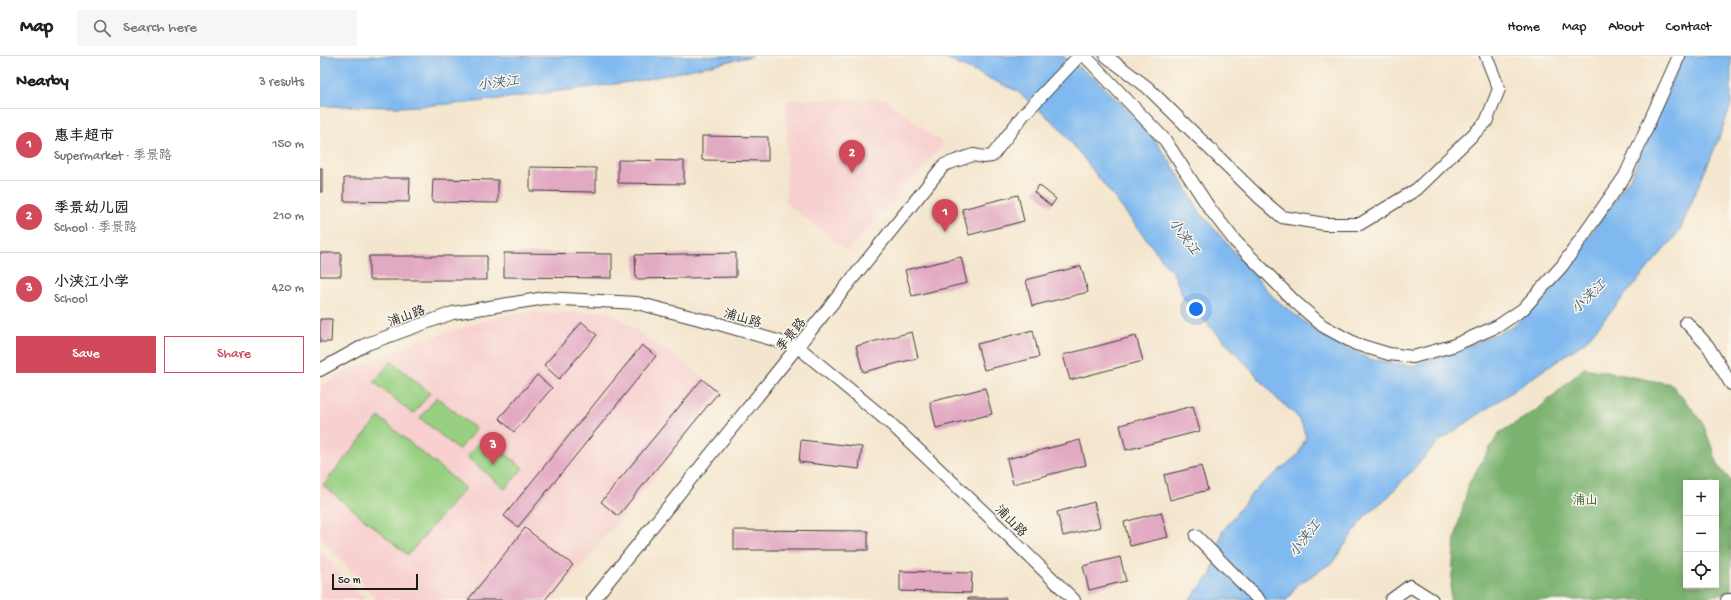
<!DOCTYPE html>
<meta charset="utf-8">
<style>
:root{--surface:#fff;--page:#f6f6f6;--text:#222;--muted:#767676;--line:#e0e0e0;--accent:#d1495b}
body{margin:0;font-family:"Gochi Hand","LXGW WenKai TC",sans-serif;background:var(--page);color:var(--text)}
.controls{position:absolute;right:12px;bottom:12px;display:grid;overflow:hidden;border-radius:0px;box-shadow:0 2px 10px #0003}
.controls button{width:36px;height:36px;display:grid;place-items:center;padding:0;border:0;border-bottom:1px solid var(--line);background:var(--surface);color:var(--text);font:20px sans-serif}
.scale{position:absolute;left:12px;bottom:10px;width:86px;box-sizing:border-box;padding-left:4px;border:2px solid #1c1c1c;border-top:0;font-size:11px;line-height:14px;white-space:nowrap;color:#1c1c1c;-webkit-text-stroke:3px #fbf7ec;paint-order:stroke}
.you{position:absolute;left:876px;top:253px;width:14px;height:14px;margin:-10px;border:3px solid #fff;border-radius:50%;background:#1a73e8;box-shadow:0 0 0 6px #1a73e833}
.badge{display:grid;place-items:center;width:26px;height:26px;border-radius:50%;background:var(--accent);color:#fff;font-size:13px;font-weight:700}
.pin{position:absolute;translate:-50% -33px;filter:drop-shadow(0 1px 2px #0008)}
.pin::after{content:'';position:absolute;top:21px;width:14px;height:12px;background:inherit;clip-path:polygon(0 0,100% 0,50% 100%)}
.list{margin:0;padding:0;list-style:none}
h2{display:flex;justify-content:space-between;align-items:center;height:52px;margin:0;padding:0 16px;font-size:17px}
h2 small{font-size:13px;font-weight:400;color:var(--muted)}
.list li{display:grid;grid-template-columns:26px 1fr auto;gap:12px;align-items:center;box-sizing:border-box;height:72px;padding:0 16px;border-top:1px solid var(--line)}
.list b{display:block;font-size:15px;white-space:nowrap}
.list p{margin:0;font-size:13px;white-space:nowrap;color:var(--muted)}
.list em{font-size:13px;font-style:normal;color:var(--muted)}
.actions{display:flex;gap:8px;padding:12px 16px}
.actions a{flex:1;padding:9px 0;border:1px solid var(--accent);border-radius:0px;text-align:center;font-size:14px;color:var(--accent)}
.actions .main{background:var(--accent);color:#fff}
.icon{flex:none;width:22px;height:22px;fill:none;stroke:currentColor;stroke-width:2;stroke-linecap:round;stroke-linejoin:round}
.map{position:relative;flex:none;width:1411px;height:544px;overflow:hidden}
header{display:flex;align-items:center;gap:24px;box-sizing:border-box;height:56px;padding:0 20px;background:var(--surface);border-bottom:1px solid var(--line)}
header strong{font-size:19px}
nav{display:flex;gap:22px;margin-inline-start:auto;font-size:14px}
.search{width:280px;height:36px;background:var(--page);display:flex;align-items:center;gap:10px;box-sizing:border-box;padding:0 14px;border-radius:0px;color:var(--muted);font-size:15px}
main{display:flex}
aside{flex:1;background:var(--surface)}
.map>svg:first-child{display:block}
.built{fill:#f7d0cf}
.green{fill:#98d082;stroke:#5a764f}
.forest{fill:#7ab270;stroke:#4b6746;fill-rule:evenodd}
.water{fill:#7fb9f0;stroke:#4e6a86}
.building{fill:#e2a9c2}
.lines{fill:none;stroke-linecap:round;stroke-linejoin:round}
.minor-casing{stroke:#3c3a37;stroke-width:14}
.minor{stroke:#fff;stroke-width:12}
.labels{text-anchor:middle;stroke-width:3;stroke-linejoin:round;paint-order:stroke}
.street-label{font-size:13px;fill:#1c1c1c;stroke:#fbf7ec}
.park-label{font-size:13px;fill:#475b40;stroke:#fbf7ec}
.water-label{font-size:14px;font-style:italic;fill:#445b71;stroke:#fbf7ec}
</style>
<header>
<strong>Map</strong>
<div class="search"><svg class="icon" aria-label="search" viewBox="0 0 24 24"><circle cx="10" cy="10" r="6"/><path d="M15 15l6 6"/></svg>Search here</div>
<nav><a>Home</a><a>Map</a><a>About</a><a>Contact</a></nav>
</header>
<main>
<aside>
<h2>Nearby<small>3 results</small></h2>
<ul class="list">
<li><span class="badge">1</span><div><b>惠丰超市</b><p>Supermarket · 季景路</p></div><em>150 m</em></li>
<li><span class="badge">2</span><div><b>季景幼儿园</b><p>School · 季景路</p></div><em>210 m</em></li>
<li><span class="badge">3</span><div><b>小浃江小学</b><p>School</p></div><em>420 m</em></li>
</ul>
<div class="actions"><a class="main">Save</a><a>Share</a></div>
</aside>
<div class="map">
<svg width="1411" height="544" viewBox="0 0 1411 544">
<rect width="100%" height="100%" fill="#fbf7ec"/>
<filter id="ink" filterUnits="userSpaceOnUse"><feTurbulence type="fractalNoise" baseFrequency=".025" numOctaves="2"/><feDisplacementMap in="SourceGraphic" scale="8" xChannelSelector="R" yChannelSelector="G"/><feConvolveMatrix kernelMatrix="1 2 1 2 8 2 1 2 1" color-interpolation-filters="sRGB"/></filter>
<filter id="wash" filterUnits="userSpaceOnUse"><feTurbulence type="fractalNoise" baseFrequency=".012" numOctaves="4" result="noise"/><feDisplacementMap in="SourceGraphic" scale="16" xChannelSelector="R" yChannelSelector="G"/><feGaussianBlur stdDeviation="0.9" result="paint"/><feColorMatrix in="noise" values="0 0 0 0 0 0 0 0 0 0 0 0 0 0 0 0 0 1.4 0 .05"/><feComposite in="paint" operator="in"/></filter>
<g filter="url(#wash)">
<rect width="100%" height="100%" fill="#f4e6ce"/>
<path class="built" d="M565 43 624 88 527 195 466 147 467 44Z
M291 256 405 336 233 544H57L0 481V330L23 317 99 285 193 257Z
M0 496 45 544H0Z"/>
<path class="green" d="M71 305 110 337 93 358 54 326Z
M117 341 156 373 139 394 100 362Z
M59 361 145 432 88 499 3 429Z
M164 380 203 412 185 433 147 401Z"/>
<path class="forest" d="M1264 312 1351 328 1382 365 1399 411 1411 425V537L1359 544H1130L1135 482 1149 427 1179 377 1217 354ZM1366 427H1396V529H1366Z"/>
<path class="water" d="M0 0H433L318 25 148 47 79 51 0 50Z
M620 0H743L778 25 827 73 857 116 879 155 955 243 1001 279 1049 303 1092 310 1140 293 1193 271 1248 211 1310 122 1363 0H1411V49L1399 82 1359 176 1265 286 1118 386 1068 441 1044 461 1013 506 976 530 967 544H869L891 518 902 476 933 436 978 399 986 381 981 366 974 357 957 343 928 310 864 243 855 220 740 72 697 35Z"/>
<g id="blocks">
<path class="building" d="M382 80 448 81V105L382 104Z
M298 104 364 105V128L298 127Z
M210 111 276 112V136L210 135Z
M0 112H2V136H0Z
M24 122H90L89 146 24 145Z
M113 123 178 124V147L112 146Z
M719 129 736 143 731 150 714 136Z
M698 139 704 165 649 179 642 153Z
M0 197H21V220H0Z
M184 197 292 198V222L184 221Z
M416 197V221L316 223 315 199Z
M49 200H167V224H49Z
M641 201 647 227 592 240 585 214Z
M761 210 768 236 712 250 706 224Z
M0 263H12L11 286H0Z
M262 266 277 279 239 323 224 309Z
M713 274 719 301 664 314 657 288Z
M592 276 598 302 543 316 536 290Z
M816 280 823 305 750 324 743 299Z
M322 289 336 300 198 471 184 460Z
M217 319 232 332 194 376 179 362Z
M382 323 398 337 298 460 281 446Z
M665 332 672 358 616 372 610 346Z
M873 350 880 375 806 394 800 369Z
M481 384 542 391 539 413 479 406Z
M760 384 766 409 693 428 687 403Z
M881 410 888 434 850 444 844 419Z
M774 446 780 471 743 480 737 456Z
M841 456 848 481 810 490 804 466Z
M205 472 253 509 225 544H148Z
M414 474 548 475V494H414Z
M800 501 806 525 769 534 763 510Z
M580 515 652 517 651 537 580 535Z
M648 542H686V544H648Z"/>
</g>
</g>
<g filter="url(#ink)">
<use href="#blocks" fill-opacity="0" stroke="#3c3a37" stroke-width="1"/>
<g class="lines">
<g class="minor-casing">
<path id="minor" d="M765 0 845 84 890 153 915 185 973 244 1003 270 1036 288 1069 298 1093 301 1132 290 1178 270 1203 253 1242 210 1305 120 1359 0
M786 0 827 31 940 142 962 161 1005 168H1040L1097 133 1166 66 1179 33 1166 0
M1366 266 1388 290 1411 328
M0 314 47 288 133 257 225 242 317 247 399 268 478 291 570 367 665 457 754 544
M876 480 939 544
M273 544 624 109 653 99 664 101 672 100 704 58 758 1 762 0
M1071 544 1090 530 1112 544
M1407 544H1411"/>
</g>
<use href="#minor" class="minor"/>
</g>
</g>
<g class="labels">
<g class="street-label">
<text transform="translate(86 259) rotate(-20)" y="5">浦山路</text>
<text transform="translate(423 261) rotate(16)" y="5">浦山路</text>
<text transform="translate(470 278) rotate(-51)" y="5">季景路</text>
<text transform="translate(692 464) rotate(45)" y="5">浦山路</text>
</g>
<g class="park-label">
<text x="1265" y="448">浦山</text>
</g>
<g class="water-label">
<text transform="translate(178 26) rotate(-7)" y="5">小浃江</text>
<text transform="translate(865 180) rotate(54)" y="5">小浃江</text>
<text transform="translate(1268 240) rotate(-44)" y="5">小浃江</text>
<text transform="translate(984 482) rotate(-53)" y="5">小浃江</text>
</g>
</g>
</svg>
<div class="controls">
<button>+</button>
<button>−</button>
<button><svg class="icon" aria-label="locate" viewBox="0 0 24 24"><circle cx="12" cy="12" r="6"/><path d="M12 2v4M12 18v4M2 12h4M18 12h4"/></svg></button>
</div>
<div class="scale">50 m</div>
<div class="you"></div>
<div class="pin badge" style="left:625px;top:176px">1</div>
<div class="pin badge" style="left:532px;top:117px">2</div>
<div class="pin badge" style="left:173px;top:409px">3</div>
</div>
</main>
